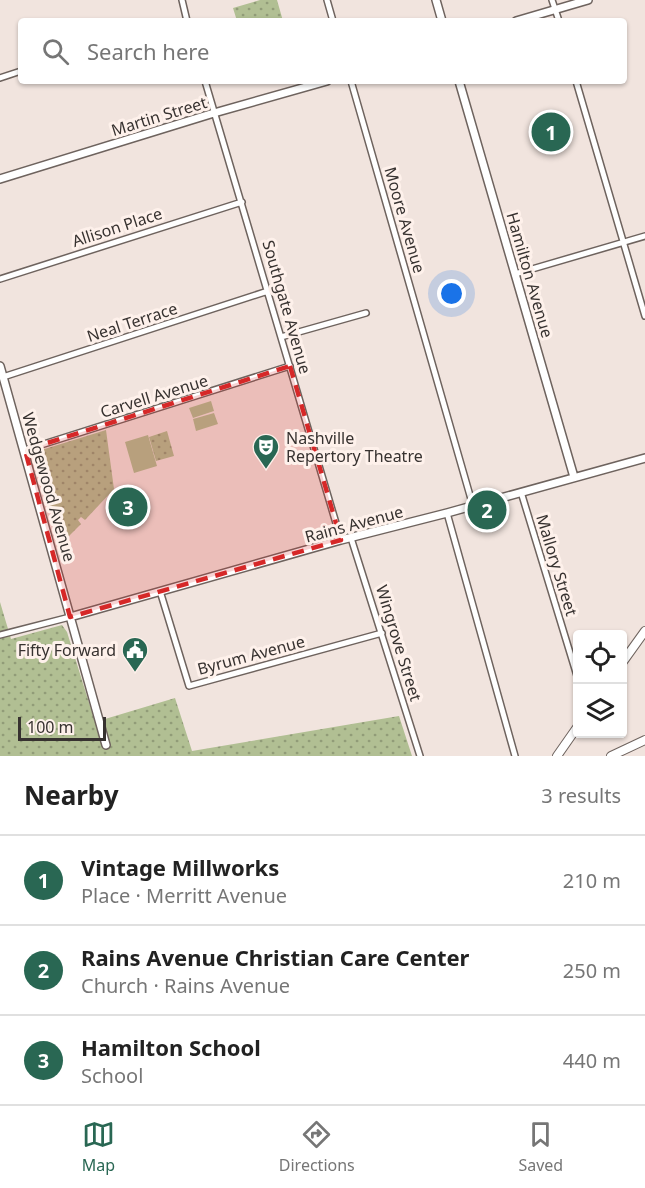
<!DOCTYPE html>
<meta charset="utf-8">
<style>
:root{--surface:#fff;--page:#f2f2f2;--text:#222;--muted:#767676;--line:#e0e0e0;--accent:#296753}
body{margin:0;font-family:"Noto Sans",sans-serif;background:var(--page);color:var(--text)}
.controls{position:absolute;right:18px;bottom:18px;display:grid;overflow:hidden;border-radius:6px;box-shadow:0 2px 4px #0004}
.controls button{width:54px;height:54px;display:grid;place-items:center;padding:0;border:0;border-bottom:2px solid var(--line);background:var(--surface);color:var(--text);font:30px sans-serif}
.scale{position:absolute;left:18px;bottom:15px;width:88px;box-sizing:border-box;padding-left:6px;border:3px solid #373230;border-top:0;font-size:16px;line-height:21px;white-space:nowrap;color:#373230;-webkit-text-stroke:4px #fef1eb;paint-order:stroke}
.you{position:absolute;left:452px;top:294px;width:21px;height:21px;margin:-15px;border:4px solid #fff;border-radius:50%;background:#1a73e8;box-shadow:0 0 0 9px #1a73e833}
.badge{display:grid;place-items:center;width:39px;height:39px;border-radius:50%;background:var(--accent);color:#fff;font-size:20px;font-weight:700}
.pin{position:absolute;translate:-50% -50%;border:3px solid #fff;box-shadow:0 2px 6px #0006}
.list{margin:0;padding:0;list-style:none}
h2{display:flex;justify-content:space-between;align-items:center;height:78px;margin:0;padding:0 24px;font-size:26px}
h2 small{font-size:20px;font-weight:400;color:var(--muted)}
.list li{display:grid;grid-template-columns:39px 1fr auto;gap:18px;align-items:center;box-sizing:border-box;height:90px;padding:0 24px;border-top:2px solid var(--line)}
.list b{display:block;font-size:22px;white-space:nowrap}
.list p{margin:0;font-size:20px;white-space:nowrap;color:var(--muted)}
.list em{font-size:20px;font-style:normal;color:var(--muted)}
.icon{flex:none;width:33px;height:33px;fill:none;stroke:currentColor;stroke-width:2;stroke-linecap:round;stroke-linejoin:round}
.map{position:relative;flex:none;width:645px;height:756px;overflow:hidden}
.search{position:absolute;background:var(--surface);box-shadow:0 2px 4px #0004;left:18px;right:18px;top:18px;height:66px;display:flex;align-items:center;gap:15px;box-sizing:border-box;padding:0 21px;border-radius:6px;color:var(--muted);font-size:22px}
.sheet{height:348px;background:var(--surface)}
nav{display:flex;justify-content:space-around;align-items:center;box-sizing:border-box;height:84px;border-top:2px solid var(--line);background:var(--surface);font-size:16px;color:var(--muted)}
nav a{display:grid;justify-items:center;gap:3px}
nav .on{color:var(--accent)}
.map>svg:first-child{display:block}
.grass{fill:url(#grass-dots)}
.pitch{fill:#b1bf93}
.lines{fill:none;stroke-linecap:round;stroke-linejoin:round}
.street-casing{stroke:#6e635e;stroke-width:8}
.secondary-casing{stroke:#6e635e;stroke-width:10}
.primary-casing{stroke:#6e635e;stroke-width:10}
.street{stroke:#fff;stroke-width:5}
.secondary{stroke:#fff;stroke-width:7}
.primary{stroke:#fff;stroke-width:8}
.marked{fill:#d62828;fill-opacity:0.2;stroke:#d62828;stroke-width:4.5;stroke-dasharray:12 8;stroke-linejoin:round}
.labels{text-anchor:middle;stroke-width:6;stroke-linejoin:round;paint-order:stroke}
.street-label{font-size:16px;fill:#373230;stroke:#fef1eb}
.poi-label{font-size:16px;fill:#373230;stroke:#fef1eb;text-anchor:start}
</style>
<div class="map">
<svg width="645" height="756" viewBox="0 0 645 756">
<defs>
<pattern id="grass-dots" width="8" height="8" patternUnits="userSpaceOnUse" patternTransform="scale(1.5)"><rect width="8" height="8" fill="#b1bf93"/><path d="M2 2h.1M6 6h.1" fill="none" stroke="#919c78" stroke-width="1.8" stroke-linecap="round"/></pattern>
</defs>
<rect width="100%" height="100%" fill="#f1e4de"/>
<path class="grass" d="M260 0H277L283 21H237L233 8Z
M106 430 114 489 85 520 81 517 78 520 81 524 61 544 35 452Z
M167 431 174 456 156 461 149 437Z
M0 602 11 639 62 625 67 632 95 722 175 698 192 751 399 716 412 756H0Z"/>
<path class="pitch" d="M211 401 214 411 193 418 189 408Z
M214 413 218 424 196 431 193 419Z
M148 435 157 466 134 473 125 442Z"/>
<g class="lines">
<g class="street-casing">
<path id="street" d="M182 0 187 21
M327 0 333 21
M552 0 559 21
M0 78 21 71
M205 81 341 540
M351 81 473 506
M576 81 645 316
M515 274 645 236
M0 279 242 202
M281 337 366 313
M3 377 268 291
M25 450 290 366
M521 492 578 679
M447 513 515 756
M351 538 420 756
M160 591 189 686 382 633
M0 635 70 617"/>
</g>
<g class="secondary-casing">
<path id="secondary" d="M436 0 442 21
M516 21 588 0
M459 81 574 477
M0 179 214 113 327 81
M0 366 106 745
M70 617 341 540 447 513 645 458"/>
</g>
<g class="primary-casing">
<path id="primary" d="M622 663 645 631
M557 756 578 726
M611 756 645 740"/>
</g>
<use href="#street" class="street"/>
<use href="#secondary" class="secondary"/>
<use href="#primary" class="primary"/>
</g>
<path class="marked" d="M290 366 341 540 70 617 25 450Z"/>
<defs>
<g id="theatre-pin" transform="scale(1.35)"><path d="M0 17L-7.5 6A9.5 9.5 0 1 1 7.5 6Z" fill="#296753" stroke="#fef1eb"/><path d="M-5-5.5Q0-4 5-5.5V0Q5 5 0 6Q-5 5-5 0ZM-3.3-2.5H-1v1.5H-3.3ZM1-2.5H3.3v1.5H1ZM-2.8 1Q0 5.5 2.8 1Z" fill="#fff"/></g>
<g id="civic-pin" transform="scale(1.35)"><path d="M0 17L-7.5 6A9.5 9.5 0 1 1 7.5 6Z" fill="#296753" stroke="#fef1eb"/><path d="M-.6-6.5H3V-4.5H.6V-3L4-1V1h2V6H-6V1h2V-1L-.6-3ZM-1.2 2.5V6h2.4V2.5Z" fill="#fff"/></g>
</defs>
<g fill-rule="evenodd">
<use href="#theatre-pin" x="266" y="447"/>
<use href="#civic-pin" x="135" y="650"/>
</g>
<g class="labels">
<g class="street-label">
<text transform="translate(159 116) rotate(-17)" y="6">Martin Street</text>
<text transform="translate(405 220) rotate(74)" y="6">Moore Avenue</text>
<text transform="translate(117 227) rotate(-18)" y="6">Allison Place</text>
<text transform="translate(530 275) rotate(74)" y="6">Hamilton Avenue</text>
<text transform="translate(287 307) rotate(74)" y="6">Southgate Avenue</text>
<text transform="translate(132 322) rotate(-18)" y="6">Neal Terrace</text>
<text transform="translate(154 396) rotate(-17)" y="6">Carvell Avenue</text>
<text transform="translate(49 487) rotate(74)" y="6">Wedgewood Avenue</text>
<text transform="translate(354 524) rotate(-15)" y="6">Rains Avenue</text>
<text transform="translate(557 565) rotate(73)" y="6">Mallory Street</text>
<text transform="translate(399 643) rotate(73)" y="6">Wingrove Street</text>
<text transform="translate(251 655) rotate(-15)" y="6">Byrum Avenue</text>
</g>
<g class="poi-label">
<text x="286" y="444">Nashville<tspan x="286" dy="18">Repertory Theatre</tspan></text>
<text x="116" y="656" text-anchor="end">Fifty Forward</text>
</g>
</g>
</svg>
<div class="controls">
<button><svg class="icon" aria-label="locate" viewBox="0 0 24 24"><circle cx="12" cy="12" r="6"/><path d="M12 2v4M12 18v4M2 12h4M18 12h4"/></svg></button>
<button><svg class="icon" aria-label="layers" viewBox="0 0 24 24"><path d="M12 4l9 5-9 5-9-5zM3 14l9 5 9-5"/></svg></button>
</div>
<div class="scale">100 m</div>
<div class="you"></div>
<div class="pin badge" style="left:551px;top:132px">1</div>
<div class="pin badge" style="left:487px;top:510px">2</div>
<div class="pin badge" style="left:128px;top:507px">3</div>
<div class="search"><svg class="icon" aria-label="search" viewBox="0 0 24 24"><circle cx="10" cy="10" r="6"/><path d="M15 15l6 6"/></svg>Search here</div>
</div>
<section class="sheet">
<h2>Nearby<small>3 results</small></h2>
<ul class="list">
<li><span class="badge">1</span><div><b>Vintage Millworks</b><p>Place · Merritt Avenue</p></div><em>210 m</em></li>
<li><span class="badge">2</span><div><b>Rains Avenue Christian Care Center</b><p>Church · Rains Avenue</p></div><em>250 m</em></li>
<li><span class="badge">3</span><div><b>Hamilton School</b><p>School</p></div><em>440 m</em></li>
</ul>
</section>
<nav>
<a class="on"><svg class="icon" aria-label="map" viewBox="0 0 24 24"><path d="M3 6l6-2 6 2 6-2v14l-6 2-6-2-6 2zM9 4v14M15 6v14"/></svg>Map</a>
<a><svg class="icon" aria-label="directions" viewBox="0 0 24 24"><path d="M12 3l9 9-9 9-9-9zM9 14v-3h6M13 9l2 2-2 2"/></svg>Directions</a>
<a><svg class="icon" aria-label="saved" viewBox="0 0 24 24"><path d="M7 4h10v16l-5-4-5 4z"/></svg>Saved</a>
</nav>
